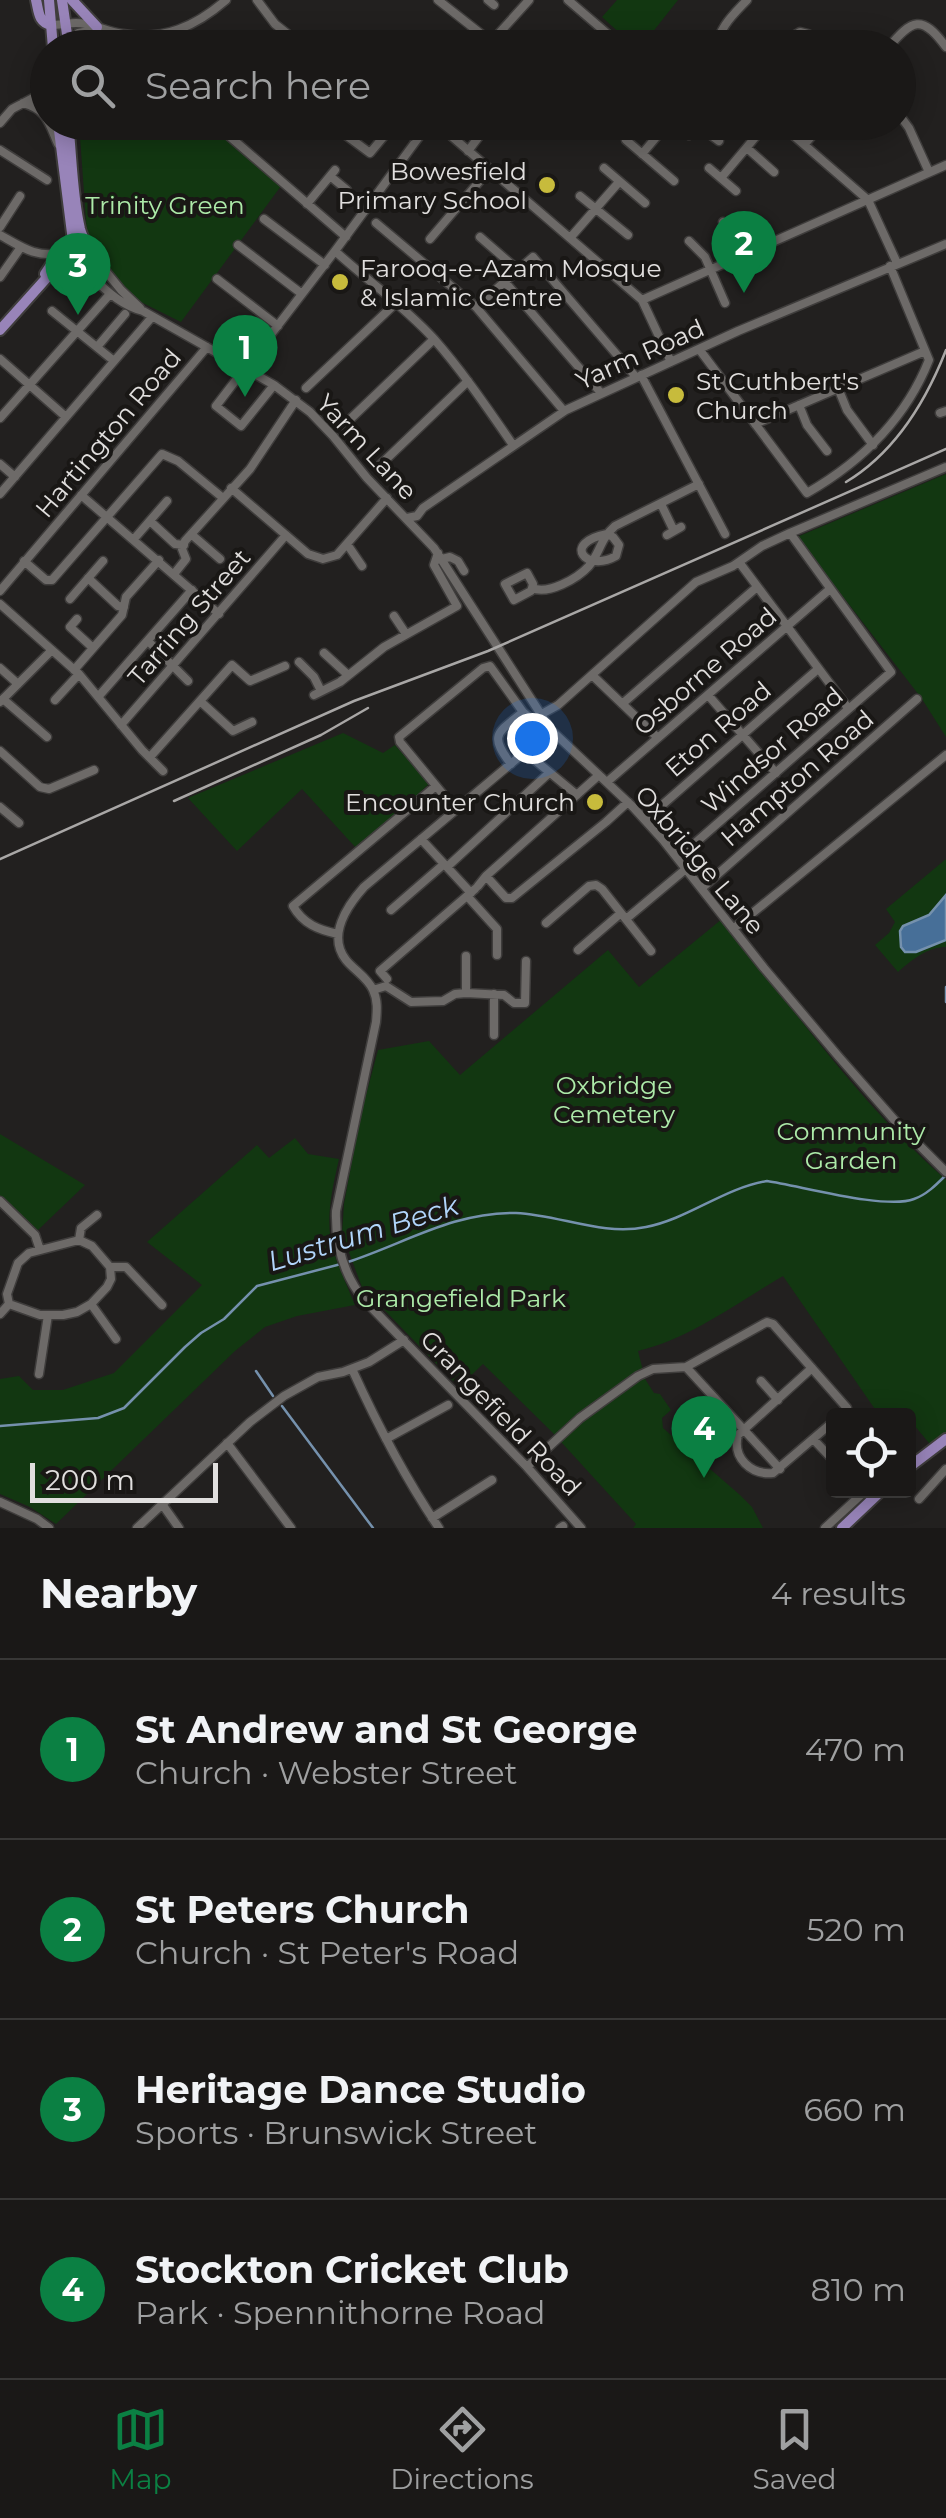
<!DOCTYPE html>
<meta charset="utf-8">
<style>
:root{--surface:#1a1817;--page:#232120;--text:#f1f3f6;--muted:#9fa0a1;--line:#383736;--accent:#0b8043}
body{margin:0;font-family:Montserrat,sans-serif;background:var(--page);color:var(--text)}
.controls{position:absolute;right:30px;bottom:30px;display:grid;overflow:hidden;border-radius:10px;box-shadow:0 5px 25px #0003}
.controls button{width:90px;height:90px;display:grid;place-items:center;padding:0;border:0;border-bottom:2px solid var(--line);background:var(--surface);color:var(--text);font:50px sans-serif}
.scale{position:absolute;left:30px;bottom:25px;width:188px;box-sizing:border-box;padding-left:10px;border:5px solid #e1dfde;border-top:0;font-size:28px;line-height:35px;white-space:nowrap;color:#e1dfde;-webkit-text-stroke:8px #191715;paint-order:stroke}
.you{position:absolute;left:532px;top:738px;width:35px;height:35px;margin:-25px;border:8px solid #fff;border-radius:50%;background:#1a73e8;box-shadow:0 0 0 15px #1a73e833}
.badge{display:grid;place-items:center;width:65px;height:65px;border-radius:50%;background:var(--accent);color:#fff;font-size:32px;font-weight:700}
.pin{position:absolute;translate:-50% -82px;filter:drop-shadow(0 2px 5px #0008)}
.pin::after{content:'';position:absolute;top:52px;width:35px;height:30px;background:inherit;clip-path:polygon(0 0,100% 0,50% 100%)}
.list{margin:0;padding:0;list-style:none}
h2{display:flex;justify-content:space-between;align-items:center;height:130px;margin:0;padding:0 40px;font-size:42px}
h2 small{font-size:32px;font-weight:400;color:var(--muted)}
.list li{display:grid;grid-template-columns:65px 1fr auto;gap:30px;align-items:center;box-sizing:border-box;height:180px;padding:0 40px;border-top:2px solid var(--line)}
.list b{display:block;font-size:38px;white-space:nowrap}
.list p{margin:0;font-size:32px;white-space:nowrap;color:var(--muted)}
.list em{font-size:32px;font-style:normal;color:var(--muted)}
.icon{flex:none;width:55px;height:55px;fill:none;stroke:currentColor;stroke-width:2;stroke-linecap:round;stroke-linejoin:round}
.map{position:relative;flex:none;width:946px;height:1528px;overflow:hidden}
.search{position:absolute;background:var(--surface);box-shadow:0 5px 25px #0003;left:30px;right:30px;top:30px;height:110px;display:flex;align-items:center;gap:25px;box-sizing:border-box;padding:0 35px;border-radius:55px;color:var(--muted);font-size:38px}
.sheet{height:850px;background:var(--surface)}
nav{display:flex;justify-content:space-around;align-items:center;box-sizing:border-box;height:140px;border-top:2px solid var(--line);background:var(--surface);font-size:28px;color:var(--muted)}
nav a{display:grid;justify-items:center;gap:5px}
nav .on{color:var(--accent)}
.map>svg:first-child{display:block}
.green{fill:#123711}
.water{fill:#476f98;stroke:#7591ad;stroke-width:2.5}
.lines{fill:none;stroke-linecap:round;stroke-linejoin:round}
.stream{stroke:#7591ad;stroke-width:2.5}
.minor-casing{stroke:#3f3d3c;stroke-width:11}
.major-casing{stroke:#3f3d3c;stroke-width:14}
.minor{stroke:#6d6a68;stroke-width:8}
.major{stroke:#9884b9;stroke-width:10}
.rail{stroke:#a9a7a6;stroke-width:2.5}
.poi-dot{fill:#c7bb3c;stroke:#191715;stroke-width:4}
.labels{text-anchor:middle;stroke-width:8;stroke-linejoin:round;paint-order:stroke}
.poi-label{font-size:25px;fill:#e1dfde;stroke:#191715;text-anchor:end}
.park-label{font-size:25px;fill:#adeba9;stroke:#191715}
.street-label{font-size:25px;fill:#e1dfde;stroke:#191715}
.water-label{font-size:28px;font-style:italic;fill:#b1d5fb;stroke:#191715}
</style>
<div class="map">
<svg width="946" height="1528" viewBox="0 0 946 1528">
<rect width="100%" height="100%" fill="#22201f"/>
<path class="green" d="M617 0H678L648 38 650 42 646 47 636 48 602 17Z
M79 123H208L281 186 181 322 127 295 87 234Z
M946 474V737L922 699 797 537Z
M343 733 383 753 395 745 429 784 357 849 302 789 237 851 188 798Z
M946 859V947C929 946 910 961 898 972L875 945 889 933 895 922 886 909Z
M722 919C793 1009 860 1104 946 1180V1439L934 1449 909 1419 908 1416 903 1413 899 1415H879L783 1276C737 1303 689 1339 638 1351L645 1379 654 1393 660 1394 671 1410 662 1418 663 1428 740 1495 752 1507 763 1528H633L636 1524 552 1432 483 1364 459 1387 362 1287 342 1234 344 1204 360 1118 378 1050 429 1041 460 1075 608 950 639 987Z
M0 1134 85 1185 38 1230 0 1196Z
M295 1138 308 1154 339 1159C332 1190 324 1222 334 1253 340 1271 348 1288 355 1305L297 1316 265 1327 235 1351 56 1524 30 1507 0 1494V1379L19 1376 33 1390H63L114 1373 202 1285 147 1242 257 1145 269 1158Z"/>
<path class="water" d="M946 895V940L916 952H905L901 947 900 931 903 926 929 915Z"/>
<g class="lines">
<path class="stream" d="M946 987V1002
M348 1262C406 1243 453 1212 516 1213 560 1215 602 1236 646 1227 688 1219 724 1188 767 1181 801 1186 886 1210 914 1199 926 1195 936 1185 945 1176
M256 1371 273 1396
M282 1406 373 1528
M0 1426 98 1418 124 1408 185 1347 201 1333 224 1319 257 1286 341 1264"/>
<g class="minor-casing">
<path id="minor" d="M257 0 275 24 299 43
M438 0 485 37 493 40 529 0
M488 0 494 5
M568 0 624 48
M51 25C59 25 68 23 76 23 92 23 107 32 123 34 164 41 196 26 226 0
M181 31 187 48
M69 48 78 33 95 30
M717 48C718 28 734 14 747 0
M781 48 790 38 800 32 808 34 824 48
M888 48C912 19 922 14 946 47
M23 103C47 110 48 121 58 144
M898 113 909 128 929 172
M213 122 346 237
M328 122 370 153 395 123 417 139
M435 122 642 300 671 362
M674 122 689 135 700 127 719 141
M778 122 868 200 897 263
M0 123 12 109 48 90
M626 140 674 181
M805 144 824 122
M747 148 774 172
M0 150 47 180
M468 151 490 122
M642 154 669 122
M604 168 645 203
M709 168 736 191
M330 176 347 190
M721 178 768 122
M580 196 628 235
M307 204 335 170
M264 219 325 265
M723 222 739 236 746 254
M376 223 476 307 564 411
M0 227 20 196
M0 235C23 248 36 258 63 253
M480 237 518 270
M570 238 619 182
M430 239 490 169
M689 241 705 257 725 303
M238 245 302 294
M335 251C368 281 404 306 434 339 463 372 488 409 513 445
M91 253 121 290 140 308
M80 267C101 284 116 304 143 311L274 385 310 412 333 436 367 478 434 548 551 730 633 807 663 840 764 968 839 1057 897 1123 946 1172
M0 277 21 247
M217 279 278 326
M505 282 601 393
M642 300 946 165
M476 307 533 257 636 377
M52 311 114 361
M97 347 125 314
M699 349 807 493C861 462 906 418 929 360L890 266
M0 359 66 417
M641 375 725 534
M274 385 241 426 216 406 335 251 430 122
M306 388 397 302
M838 388 847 410 873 445
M799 405 807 425 827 451
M940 413 946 411
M0 418 110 294
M755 424 925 351
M343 426 434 339
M0 464 15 477
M378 467 468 381
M231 488 308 554 323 559 337 555 387 498
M0 494 152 317
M81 495 219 614
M661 504 674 531
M407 518 417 516 423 508 566 410 738 331 946 244
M150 521 175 544 184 545
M191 534 220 559
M607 534 613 537 619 545 616 556C586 573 561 543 607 534Z
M667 535 681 527
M134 539 167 501
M347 544 362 566
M442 559 450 557 458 561 464 571
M24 561 46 580H52L162 454 178 461 223 498
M739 562 848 708
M174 574 186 559 182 549 185 541 250 469 296 400
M88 578 118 606 124 607
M532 588 533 584 527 573 505 584 514 600 531 591 532 588C548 595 577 579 589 566 600 553 600 539 615 526L699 484
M0 591 207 347
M70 599 103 561
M0 604 79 674 142 750 163 771
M394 616 406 634
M77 619 70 627 93 648
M148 641 188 681
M324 653 348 675
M299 662 314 677 321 691
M0 668 18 684
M74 670 122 615 126 597 159 560
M592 675 658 738
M314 695 340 682 384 647 457 606 434 565 438 553
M708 695 776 773
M98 697 192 590
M3 699 47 737
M55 700 79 674
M200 701 233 731 252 722
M0 702 52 650
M622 704 757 587
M540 715 558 705 696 582 733 566 762 546 790 533 946 467
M121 725 286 535
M551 730 364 887C347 906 327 936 346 960 354 970 368 978 373 990 378 1000 377 1011 376 1022L336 1211C335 1244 343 1274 364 1300L527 1467 581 1528
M0 751 40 787 49 789 94 770
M525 752 577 795
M150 757 232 665 250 681 285 666
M511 764C488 734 498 733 523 712
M607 782 830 589
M0 807 19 823
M456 810 400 742 399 737 483 668 490 666 523 712 535 722
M645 820 818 669
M421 839 471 893
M678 858 891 672 790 533
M447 867 549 773
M486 876 506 898H512L606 822 628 802
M478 886 486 876 599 775
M702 888 917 699
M468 897 497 929V955
M391 910 444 864
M626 919 687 868
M546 923 589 886 596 885 602 889 651 951
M733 929 946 755
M338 934C319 930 303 924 293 906L436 786
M578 950 621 913
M387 979 380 971 475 889
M373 990 386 986 411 1002 443 1001 455 994 466 993 504 995 514 1003H525L526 961
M466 993V956
M494 994V1035
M0 1201 35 1235 40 1250
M79 1240 81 1228 97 1215
M110 1267H126L162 1305
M91 1304 116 1339
M0 1314 9 1304 7 1294 18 1263 29 1253 79 1240 92 1246 110 1267 111 1279 107 1287 91 1304 77 1312 63 1315H40L9 1304
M686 1367 780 1469
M812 1368 738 1435C732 1458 751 1475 773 1473L834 1421
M352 1369C377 1424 405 1478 439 1528
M39 1374 48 1315
M761 1381 778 1400
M386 1439 448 1405
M814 1440 834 1461
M227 1443 291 1528
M527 1467 580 1418 638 1376 653 1369 686 1367 767 1322 773 1324 847 1408 839 1416
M919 1499 946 1469
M0 1502 37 1519 49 1528
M162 1504 179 1528
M432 1518 492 1480
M137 1528 250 1422 284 1396 318 1377 343 1372 369 1362 404 1340
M560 1528 563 1526
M825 1528 863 1493"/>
</g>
<g class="major-casing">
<path id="major" d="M36 0C39 12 38 22 51 25
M49 0 53 48
M62 0 69 48
M72 0 97 27
M58 122 73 241 70 247
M68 122C72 158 72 195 80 229 84 244 96 253 85 266 75 269 69 265 67 255L70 248 80 244 87 247
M45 274 53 262 69 249
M0 330 51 273 61 268 75 267
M908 1468 946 1439
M842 1528 882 1490"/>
</g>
<use href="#minor" class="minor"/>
<use href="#major" class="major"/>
<path class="rail" d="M846 482C894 453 926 401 946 350
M174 801 321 735 368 708
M0 859 354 701 488 651 946 449"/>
</g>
<g class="poi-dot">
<circle cx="547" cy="185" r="10"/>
<circle cx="340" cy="282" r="10"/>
<circle cx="676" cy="395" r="10"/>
<circle cx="595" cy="802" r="10"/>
</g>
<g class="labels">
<g class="poi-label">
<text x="527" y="180">Bowesfield<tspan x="527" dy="29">Primary School</tspan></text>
<text x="360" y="277" text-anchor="start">Farooq-e-Azam Mosque<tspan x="360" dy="29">&amp; Islamic Centre</tspan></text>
<text x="696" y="390" text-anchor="start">St Cuthbert's<tspan x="696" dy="29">Church</tspan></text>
<text x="575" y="811">Encounter Church</text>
</g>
<g class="park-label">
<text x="165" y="214">Trinity Green</text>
<text x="614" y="1094">Oxbridge<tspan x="614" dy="29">Cemetery</tspan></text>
<text x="851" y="1140">Community<tspan x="851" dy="29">Garden</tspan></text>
<text x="461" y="1307">Grangefield Park</text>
</g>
<g class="street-label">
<text transform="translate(640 354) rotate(-24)" y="9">Yarm Road</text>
<text transform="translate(108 433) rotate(-50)" y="9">Hartington Road</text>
<text transform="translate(367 447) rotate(47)" y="9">Yarm Lane</text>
<text transform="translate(189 617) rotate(-49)" y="9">Tarring Street</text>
<text transform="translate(705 671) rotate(-41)" y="9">Osborne Road</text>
<text transform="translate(718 729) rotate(-41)" y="9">Eton Road</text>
<text transform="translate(772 750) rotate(-41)" y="9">Windsor Road</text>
<text transform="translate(797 778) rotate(-41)" y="9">Hampton Road</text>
<text transform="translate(700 860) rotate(50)" y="9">Oxbridge Lane</text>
<text transform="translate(501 1413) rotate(46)" y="9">Grangefield Road</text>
</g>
<g class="water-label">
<text transform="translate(363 1233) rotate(-17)" y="10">Lustrum Beck</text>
</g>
</g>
</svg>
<div class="controls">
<button><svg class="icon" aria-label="locate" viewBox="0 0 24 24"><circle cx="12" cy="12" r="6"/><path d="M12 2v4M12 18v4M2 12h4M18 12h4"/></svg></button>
</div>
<div class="scale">200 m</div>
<div class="you"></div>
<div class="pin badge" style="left:245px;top:397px">1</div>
<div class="pin badge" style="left:744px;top:293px">2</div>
<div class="pin badge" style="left:78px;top:315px">3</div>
<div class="pin badge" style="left:704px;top:1478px">4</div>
<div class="search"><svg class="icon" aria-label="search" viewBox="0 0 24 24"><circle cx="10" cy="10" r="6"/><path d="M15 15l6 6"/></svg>Search here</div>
</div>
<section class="sheet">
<h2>Nearby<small>4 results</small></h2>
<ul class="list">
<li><span class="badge">1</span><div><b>St Andrew and St George</b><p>Church · Webster Street</p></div><em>470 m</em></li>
<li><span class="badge">2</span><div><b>St Peters Church</b><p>Church · St Peter's Road</p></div><em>520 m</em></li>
<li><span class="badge">3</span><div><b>Heritage Dance Studio</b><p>Sports · Brunswick Street</p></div><em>660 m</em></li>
<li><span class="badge">4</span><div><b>Stockton Cricket Club</b><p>Park · Spennithorne Road</p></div><em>810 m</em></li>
</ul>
</section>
<nav>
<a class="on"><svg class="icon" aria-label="map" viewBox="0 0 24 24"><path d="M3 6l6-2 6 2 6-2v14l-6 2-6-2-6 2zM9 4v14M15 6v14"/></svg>Map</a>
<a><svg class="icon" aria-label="directions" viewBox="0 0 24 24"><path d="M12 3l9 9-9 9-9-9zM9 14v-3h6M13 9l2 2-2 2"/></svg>Directions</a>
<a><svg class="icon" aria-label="saved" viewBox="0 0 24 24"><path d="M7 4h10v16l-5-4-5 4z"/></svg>Saved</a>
</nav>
